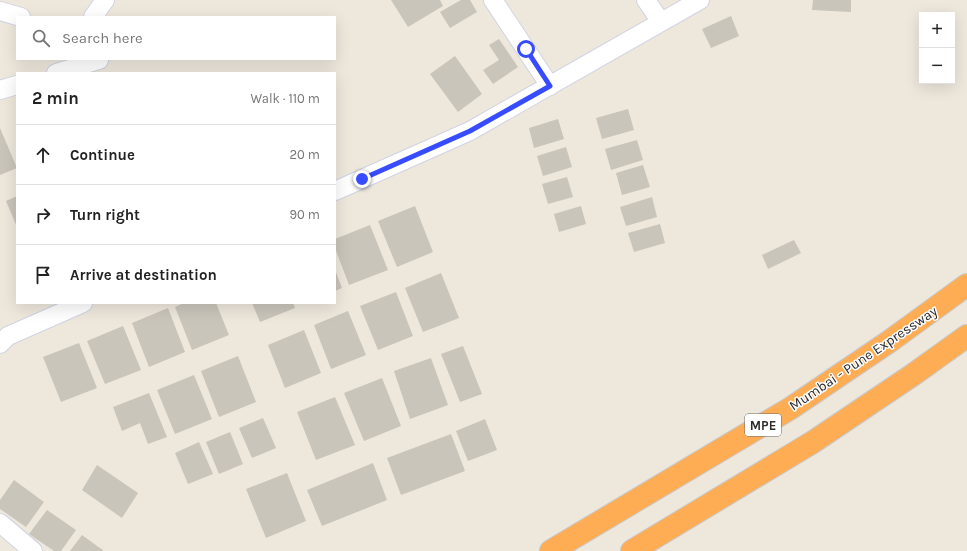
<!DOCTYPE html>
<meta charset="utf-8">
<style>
:root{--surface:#fff;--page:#f2f2f2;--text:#222;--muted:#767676;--line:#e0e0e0}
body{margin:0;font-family:Karla,sans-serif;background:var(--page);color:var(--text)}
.controls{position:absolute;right:12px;top:12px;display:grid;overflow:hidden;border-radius:0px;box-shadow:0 4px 16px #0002}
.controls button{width:36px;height:36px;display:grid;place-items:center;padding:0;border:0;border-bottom:1px solid var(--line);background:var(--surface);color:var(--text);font:20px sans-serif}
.stop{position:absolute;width:12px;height:12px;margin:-9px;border:3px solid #374bff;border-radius:50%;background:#fff}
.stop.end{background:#374bff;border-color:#fff;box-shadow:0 1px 4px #0008}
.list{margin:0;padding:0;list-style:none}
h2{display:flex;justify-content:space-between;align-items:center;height:52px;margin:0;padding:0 16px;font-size:17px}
h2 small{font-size:13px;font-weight:400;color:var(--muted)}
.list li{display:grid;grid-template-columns:26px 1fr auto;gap:12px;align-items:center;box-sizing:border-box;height:60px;padding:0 16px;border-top:1px solid var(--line)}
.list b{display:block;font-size:15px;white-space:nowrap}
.list em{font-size:13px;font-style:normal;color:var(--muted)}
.icon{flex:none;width:22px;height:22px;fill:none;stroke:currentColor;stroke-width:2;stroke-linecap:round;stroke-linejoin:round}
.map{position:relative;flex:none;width:967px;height:551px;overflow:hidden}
.search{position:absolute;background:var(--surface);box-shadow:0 4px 16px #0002;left:16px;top:16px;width:320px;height:44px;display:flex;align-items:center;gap:10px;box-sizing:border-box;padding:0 14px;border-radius:0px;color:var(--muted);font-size:15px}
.panel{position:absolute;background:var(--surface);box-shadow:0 4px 16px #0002;left:16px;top:72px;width:320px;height:232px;border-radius:0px}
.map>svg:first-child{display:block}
.building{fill:#c9c5bb}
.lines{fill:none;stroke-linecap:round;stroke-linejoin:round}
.minor-casing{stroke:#d1d3e4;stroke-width:20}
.highway-casing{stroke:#c8c8c8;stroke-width:24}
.minor{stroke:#fff;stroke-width:18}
.highway{stroke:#ffad55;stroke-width:22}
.route{stroke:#374bff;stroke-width:5}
.labels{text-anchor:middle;stroke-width:3;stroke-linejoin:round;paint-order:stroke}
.shield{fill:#fff;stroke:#6b6b6b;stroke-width:1}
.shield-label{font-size:13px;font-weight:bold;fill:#2b2b2b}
.street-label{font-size:14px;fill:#2b2b2b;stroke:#fff}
</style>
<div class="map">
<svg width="967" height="551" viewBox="0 0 967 551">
<rect width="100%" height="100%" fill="#ede7dc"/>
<path class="building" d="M391 0H440L443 6 408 27Z
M461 0H470L477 12 450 28 440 12Z
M813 0H851V12L812 10Z
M731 16 739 36 711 48 702 29Z
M499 39 518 67 493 84 483 70 499 60 489 45Z
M455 56 482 94 458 112 430 74Z
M628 109 634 130 602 139 596 118Z
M558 119 564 139 534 148 529 128Z
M0 128 17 168 0 175Z
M637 140 643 160 611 170 605 149Z
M566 147 572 167 543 176 537 156Z
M643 165 650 187 622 195 616 173Z
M567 177 573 197 548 204 542 184Z
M17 196V227L6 201Z
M652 197 657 217 626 226 620 207Z
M415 206 433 252 397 267 378 221Z
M581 206 586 224 559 232 554 214Z
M660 224 665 243 634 252 628 233Z
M370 225 388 270 349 285 335 248V239Z
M794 240 801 253 768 269 762 255Z
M335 270 342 288 335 291Z
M441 273 459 318 423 332 405 288Z
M396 292 413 336 378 350 360 306Z
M184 303H216L229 335 192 350 175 307Z
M252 303H293L295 308 260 322Z
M168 308 185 352 149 367 132 323Z
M348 311 366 355 331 369 314 325Z
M123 326 141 370 105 384 87 341Z
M304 330 321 373 285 388 268 345Z
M79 343 97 388 61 402 43 357Z
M463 346 482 394 460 402 441 354Z
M238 356 256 402 219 417 201 371Z
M431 358 448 405 410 419 394 371Z
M194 375 212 419 175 434 157 390Z
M382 378 401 426 364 441 344 393Z
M149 393 167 437 148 444 140 423 122 431 113 407Z
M335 397 355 445 316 460 297 412Z
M263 418 276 448 252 458 239 428Z
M485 419 497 450 468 461 456 431Z
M230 432 243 464 219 474 206 442Z
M451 434 465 471 401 495 387 458Z
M199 442 213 474 188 484 175 453Z
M373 463 387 500 322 526 307 490Z
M97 465 138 493 122 518 82 490Z
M287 473 306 521 266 538 246 489Z
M14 480 44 502 26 527 0 509V500Z
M47 510 76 530 61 551H54L29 534Z
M82 535 104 551H70Z"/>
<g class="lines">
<g class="minor-casing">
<path id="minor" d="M493 0 550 86
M646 0 661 22
M0 11 21 17
M93 17 105 0
M56 73 99 60
M0 90 17 85
M335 191 470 131 700 0
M0 344 8 336 83 303
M0 523 33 551"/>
</g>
<g class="highway-casing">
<path id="highway" d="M551 551 791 408 890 341 967 285
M632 551 813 442 914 374 967 336"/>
</g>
<use href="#minor" class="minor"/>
<use href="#highway" class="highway"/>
</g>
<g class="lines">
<path class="route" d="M362 179 470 131 550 86 526 49"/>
</g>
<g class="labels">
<rect class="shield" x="745" y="414" width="36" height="22" rx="3"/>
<g class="shield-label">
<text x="763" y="430">MPE</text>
</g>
<g class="street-label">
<text transform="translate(863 358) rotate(-34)" y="5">Mumbai - Pune Expressway</text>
</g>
</g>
</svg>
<div class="controls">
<button>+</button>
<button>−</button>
</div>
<div class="stop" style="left:526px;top:49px"></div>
<div class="stop end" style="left:362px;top:179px"></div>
<div class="search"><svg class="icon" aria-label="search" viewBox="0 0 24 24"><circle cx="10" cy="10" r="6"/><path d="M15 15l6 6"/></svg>Search here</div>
<section class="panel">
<h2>2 min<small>Walk · 110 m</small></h2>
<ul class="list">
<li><svg class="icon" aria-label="ahead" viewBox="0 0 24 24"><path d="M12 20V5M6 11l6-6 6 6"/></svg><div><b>Continue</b></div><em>20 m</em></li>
<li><svg class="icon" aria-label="right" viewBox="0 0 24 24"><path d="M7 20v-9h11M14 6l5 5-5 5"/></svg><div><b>Turn right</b></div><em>90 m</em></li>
<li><svg class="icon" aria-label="arrive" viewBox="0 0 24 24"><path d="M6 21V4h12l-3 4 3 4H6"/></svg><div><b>Arrive at destination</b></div></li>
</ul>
</section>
</div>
